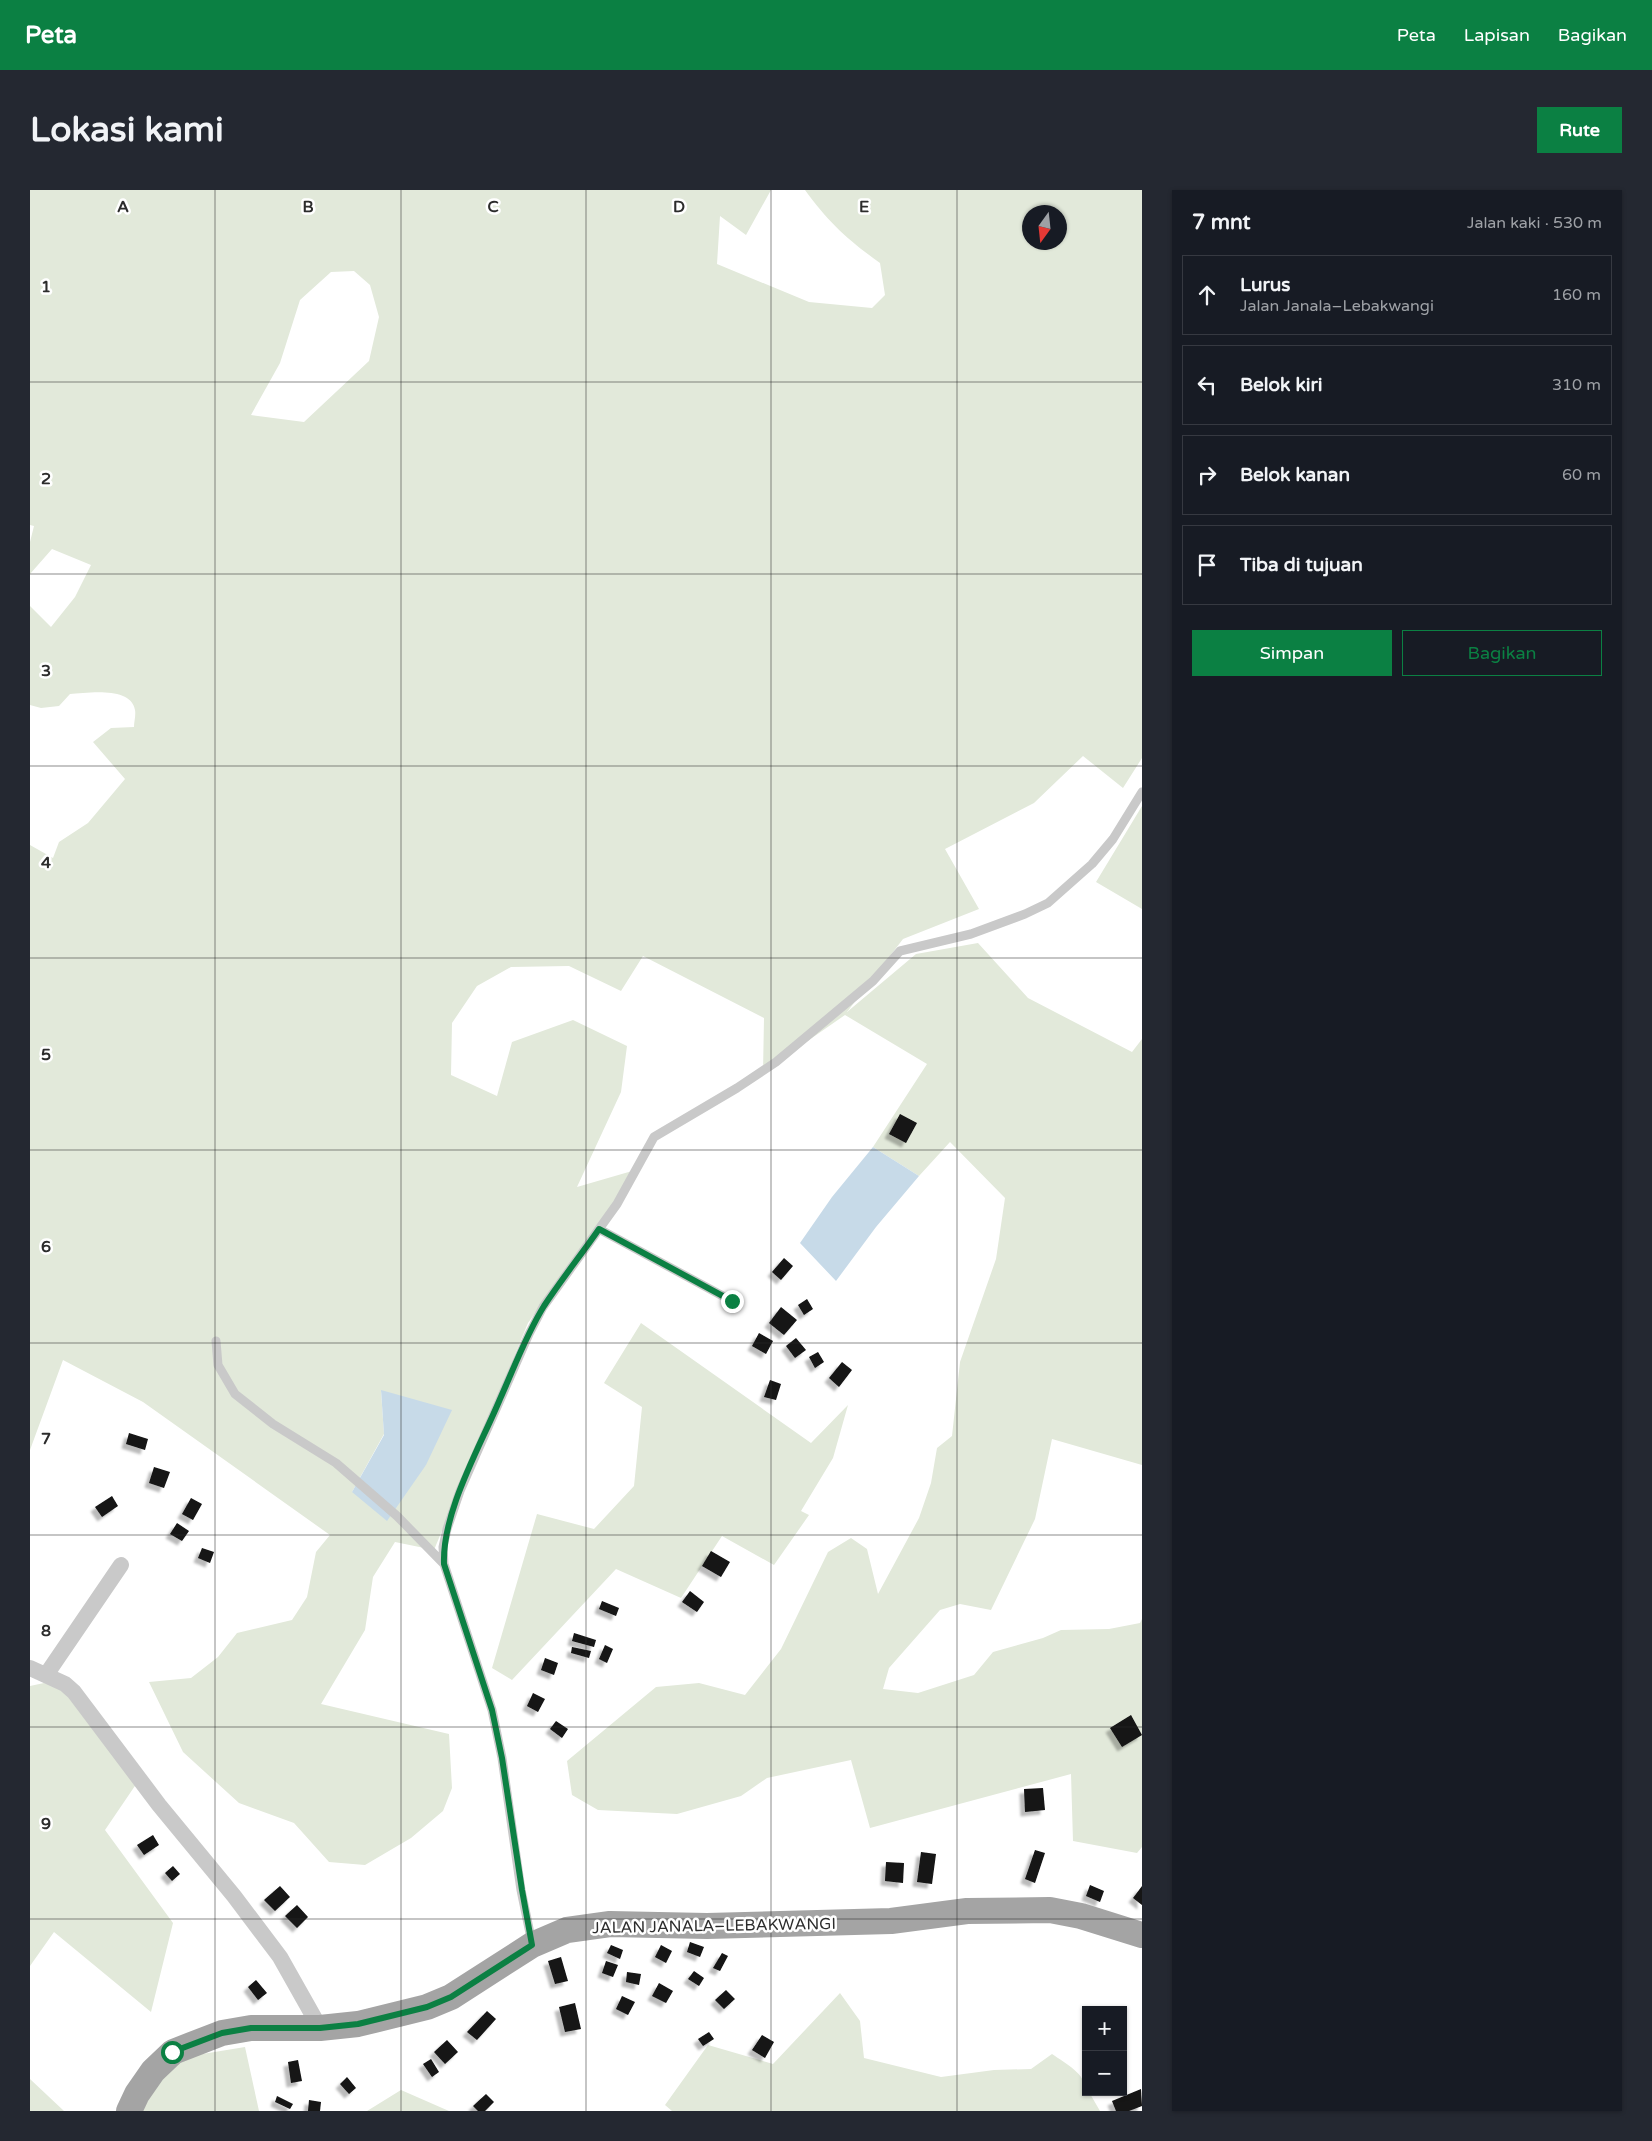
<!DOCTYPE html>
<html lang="id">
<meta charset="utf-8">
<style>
:root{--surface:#171b24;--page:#242831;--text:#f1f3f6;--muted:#9ea1a6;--line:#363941;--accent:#0b8043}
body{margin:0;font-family:"Varela Round",sans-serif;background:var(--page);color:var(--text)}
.controls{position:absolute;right:15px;bottom:15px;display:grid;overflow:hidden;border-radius:0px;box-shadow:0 1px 4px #0004}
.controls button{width:45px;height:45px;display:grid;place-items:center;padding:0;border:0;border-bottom:1px solid var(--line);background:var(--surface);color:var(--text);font:25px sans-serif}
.compass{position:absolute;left:992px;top:15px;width:45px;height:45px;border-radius:50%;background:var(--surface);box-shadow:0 1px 4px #0004;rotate:195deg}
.stop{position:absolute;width:15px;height:15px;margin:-11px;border:4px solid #0b8043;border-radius:50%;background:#fff}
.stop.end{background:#0b8043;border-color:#fff;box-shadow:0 1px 5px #0008}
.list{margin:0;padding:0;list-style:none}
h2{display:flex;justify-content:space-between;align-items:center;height:65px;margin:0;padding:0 20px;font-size:21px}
h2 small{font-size:16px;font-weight:400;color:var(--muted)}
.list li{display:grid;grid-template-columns:32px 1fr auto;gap:15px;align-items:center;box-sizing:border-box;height:80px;margin:0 10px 10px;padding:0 10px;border:1px solid var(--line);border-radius:0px}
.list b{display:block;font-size:19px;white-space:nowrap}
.list p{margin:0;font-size:16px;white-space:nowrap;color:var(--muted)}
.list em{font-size:16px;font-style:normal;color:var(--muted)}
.actions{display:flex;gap:10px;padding:15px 20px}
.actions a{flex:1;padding:11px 0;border:1px solid var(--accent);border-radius:0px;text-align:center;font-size:18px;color:var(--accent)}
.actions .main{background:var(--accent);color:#fff}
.icon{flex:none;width:28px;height:28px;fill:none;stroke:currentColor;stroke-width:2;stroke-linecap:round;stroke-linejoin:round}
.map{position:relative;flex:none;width:1112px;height:1921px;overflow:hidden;border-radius:0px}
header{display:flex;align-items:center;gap:30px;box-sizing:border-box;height:70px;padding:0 25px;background:var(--accent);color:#fff}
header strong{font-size:24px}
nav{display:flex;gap:28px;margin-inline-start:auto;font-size:18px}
.intro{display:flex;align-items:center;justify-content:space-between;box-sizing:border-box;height:120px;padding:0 30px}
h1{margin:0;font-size:35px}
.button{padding:12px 22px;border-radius:0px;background:var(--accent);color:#fff;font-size:18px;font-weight:700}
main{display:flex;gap:30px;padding:0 30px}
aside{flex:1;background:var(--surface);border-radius:0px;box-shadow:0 1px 4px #0004}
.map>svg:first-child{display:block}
.green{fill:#e2e9da;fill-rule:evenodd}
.water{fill:#c7dae8}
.building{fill:#131313;filter:url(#shadow)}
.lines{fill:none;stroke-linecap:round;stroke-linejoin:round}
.service{stroke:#c9c9c9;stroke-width:9}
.minor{stroke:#c9c9c9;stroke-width:16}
.primary{stroke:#a4a4a4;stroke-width:26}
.route{stroke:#0b8043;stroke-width:6}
.grid{fill:none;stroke:#2c2c2c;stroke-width:1;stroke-opacity:0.55}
.labels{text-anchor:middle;stroke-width:5;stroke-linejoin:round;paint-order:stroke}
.street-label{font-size:16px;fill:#2c2c2c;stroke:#fff}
.grid-label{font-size:16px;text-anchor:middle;font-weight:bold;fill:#2c2c2c;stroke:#fff;stroke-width:5;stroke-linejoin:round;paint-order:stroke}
</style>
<header>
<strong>Peta</strong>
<nav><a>Peta</a><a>Lapisan</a><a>Bagikan</a></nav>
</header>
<div class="intro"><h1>Lokasi kami</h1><a class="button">Rute</a></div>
<main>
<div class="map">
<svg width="1112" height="1921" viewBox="0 0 1112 1921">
<defs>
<filter id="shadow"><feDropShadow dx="-4.5" dy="4.5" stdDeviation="1" flood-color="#0004"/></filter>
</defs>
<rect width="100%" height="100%" fill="#fff"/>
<path class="green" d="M0 0H741L716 45 690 26 687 74 779 112 842 118 855 105 850 73C818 50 798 32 775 0H1112V568L1093 598 1053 566 1004 613 915 659 949 719 873 749 817 822 886 764 948 753 998 808 1102 862 1112 849V1275L1022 1249 1005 1329 961 1420 930 1414 910 1420 859 1478 853 1499 888 1503 944 1485 963 1462 1013 1448 1031 1440 1079 1439 1110 1433 1112 1429V1657L1107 1663 1043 1651 1041 1584 840 1638 821 1570 737 1588 711 1606 647 1624 568 1620 542 1605 537 1571 626 1497 669 1493 715 1505 751 1459 798 1362 821 1348 837 1359 848 1404 889 1328 901 1293 907 1258 922 1246 930 1172 966 1069 975 1008 920 952 889 986 843 957 897 874 815 825 733 882 734 828 613 766 591 801 539 776 481 777 447 796 422 833 421 885 467 906 482 852 543 830 597 856 591 902 547 997 609 979 498 1133 404 1360 365 1352 343 1387 335 1440 291 1514 419 1544 422 1598 413 1621 381 1648 335 1675 299 1672 264 1633 209 1613 153 1562 119 1492 161 1488 188 1467 207 1443 262 1430 277 1407 286 1362 300 1345 113 1212 33 1170 0 1260V655L23 668 29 652 58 633 95 589 63 552 81 538 104 537C104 532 106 525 105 520 101 496 58 503 40 504L29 516 11 518 0 515V416L21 437 45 407 61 375 22 359 0 384V352L4 336 0 335ZM999 22H1030V52H999ZM324 81 340 95 349 127 339 171 274 232 221 225 250 173 270 110 301 82ZM351 1201 396 1275 322 1302 354 1244Z
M1112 616V719L1066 692Z
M611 1133 781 1253 818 1215 803 1268 771 1321 779 1325 744 1375 692 1346 651 1408 586 1379 482 1490 462 1478 507 1324 564 1339 604 1296 612 1217 574 1193Z
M14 1493 37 1500 111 1587 75 1640 143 1733 121 1822 24 1742 0 1776V1496Z
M810 1803 830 1831 834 1868 911 1887 964 1880 1001 1879 1022 1864C1036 1874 1056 1883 1056 1902H1059L1070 1921H642L635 1915 678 1855 743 1874Z
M215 1857 229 1921H112L142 1869Z
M0 1889 34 1921H0Z
M371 1900 419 1921H337Z"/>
<path class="water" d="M843 957 889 986 846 1037 806 1091 770 1053 802 1007Z
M351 1200 422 1220 396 1275 357 1331 322 1302 354 1245Z"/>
<path class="building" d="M870 924 887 933 876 953 859 944Z
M754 1068 763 1076 751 1090 742 1082Z
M777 1109 783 1119 774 1125 768 1115Z
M751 1117 767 1130 754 1145 739 1133Z
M729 1143 743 1151 736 1164 722 1156Z
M766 1148 776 1160 765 1168 756 1156Z
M788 1162 794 1172 785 1178 779 1167Z
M812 1172 822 1180 809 1197 799 1188Z
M740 1190 751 1194 746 1210 734 1207Z
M99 1243 118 1249 115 1260 96 1254Z
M124 1277 140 1282 134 1298 119 1293Z
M82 1306 88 1316 72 1327 65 1317Z
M161 1308 172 1314 163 1330 152 1324Z
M147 1333 159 1341 152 1351 140 1344Z
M172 1358 184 1362 180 1373 168 1368Z
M681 1361 700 1372 691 1387 672 1376Z
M660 1401 674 1412 667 1422 652 1412Z
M572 1411 589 1418 586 1426 569 1419Z
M544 1443 566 1450 564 1457 542 1451Z
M575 1455 583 1459 577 1473 569 1469Z
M542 1457 561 1461 559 1468 541 1463Z
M515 1468 528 1473 524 1485 511 1480Z
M503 1503 515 1509 508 1522 497 1516Z
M1101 1525 1112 1545 1092 1557 1080 1538Z
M526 1531 538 1539 532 1548 520 1539Z
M1013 1598 1015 1620 995 1622 994 1599Z
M123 1645 129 1655 114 1665 107 1655Z
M1005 1660 1015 1663 1005 1693 995 1689Z
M891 1662 906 1664 902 1694 887 1692Z
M856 1672 874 1673 873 1693 855 1691Z
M143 1676 150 1684 142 1691 135 1683Z
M1060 1695 1074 1701 1070 1712 1056 1706Z
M250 1696 260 1707 245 1721 234 1710Z
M1112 1696V1715L1103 1708Z
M267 1715 278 1727 267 1738 255 1726Z
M660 1752 674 1757 670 1767 657 1762Z
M581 1755 593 1760 590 1769 577 1763Z
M631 1755 642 1761 636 1773 625 1767Z
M692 1763 698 1766 690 1781 683 1778Z
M531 1767 538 1791 525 1794 518 1771Z
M576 1771 588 1775 583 1787 572 1783Z
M664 1781 674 1788 669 1796 658 1789Z
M597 1782 611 1784 609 1795 596 1792Z
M226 1790 237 1803 228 1810 218 1797Z
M629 1793 643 1801 636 1813 622 1806Z
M696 1800 705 1809 694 1819 685 1810Z
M592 1806 605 1812 598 1825 586 1819Z
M545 1813 551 1839 535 1842 529 1817Z
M457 1821 466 1829 447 1850 437 1842Z
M679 1842 684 1849 673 1856 668 1849Z
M732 1845 744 1852 735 1868 722 1860Z
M417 1850 428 1862 415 1874 404 1862Z
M401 1869 409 1882 402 1887 393 1874Z
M268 1870 272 1891 261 1893 258 1872Z
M317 1887 326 1898 319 1904 310 1894Z
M1111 1899 1112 1916 1099 1921H1086L1082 1911Z
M456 1904 464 1912 455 1921H448L443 1916Z
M247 1906 263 1914 260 1919 245 1912Z
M279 1910 291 1912 290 1921H278Z"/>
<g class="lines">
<path class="service" d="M569 1039 702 1111
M186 1151 188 1175 205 1204 243 1234 306 1273 367 1326 414 1374
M502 1753 491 1700 472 1568 462 1520 414 1374 413 1357 417 1339 430 1301 499 1144 513 1117 587 1014 624 947 707 898 746 872 843 791 870 761 941 744 995 724 1018 713 1062 674 1083 649 1112 602"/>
<path class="minor" d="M0 1478 35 1494 44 1502 129 1615 204 1706 250 1767 290 1838
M16 1485 91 1375"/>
<path class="primary" d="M99 1921 107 1904 123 1881 143 1862 192 1843 221 1838H290L328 1834 397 1817 421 1807 502 1755 537 1740 580 1734 677 1736 861 1731 937 1721 1020 1720 1051 1726 1112 1745"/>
</g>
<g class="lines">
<path class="route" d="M142 1862 192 1843 221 1838H290L328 1834 397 1817 421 1807 502 1755 492 1700 472 1568 462 1520 414 1374C412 1322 450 1257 470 1209 484 1178 496 1145 514 1116 531 1090 551 1065 569 1039L702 1111"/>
</g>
<path class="grid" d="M185 0V1921M371 0V1921M556 0V1921M741 0V1921M927 0V1921M0 192H1112M0 384H1112M0 576H1112M0 768H1112M0 960H1112M0 1153H1112M0 1345H1112M0 1537H1112M0 1729H1112"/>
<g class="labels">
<g class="street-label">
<text transform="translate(684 1735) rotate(-1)" y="6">JALAN JANALA–LEBAKWANGI</text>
</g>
</g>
<g class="grid-label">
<text x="93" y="22">A</text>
<text x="278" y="22">B</text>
<text x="463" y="22">C</text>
<text x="649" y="22">D</text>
<text x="834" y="22">E</text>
<text x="16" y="102">1</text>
<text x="16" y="294">2</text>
<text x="16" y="486">3</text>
<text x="16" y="678">4</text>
<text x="16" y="870">5</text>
<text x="16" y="1062">6</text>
<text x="16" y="1254">7</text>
<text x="16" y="1446">8</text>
<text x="16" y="1639">9</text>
</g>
</svg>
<div class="controls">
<button>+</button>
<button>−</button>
</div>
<svg class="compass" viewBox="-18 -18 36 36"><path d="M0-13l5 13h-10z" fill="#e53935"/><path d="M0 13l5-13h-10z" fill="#9ea1a6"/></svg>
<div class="stop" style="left:142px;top:1862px"></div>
<div class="stop end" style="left:702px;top:1111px"></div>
</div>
<aside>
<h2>7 mnt<small>Jalan kaki · 530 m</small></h2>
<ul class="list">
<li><svg class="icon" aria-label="ahead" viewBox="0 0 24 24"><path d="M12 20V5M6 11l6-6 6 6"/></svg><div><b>Lurus</b><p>Jalan Janala–Lebakwangi</p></div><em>160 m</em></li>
<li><svg class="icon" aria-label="left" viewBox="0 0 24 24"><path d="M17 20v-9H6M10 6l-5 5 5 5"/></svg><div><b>Belok kiri</b></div><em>310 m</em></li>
<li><svg class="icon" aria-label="right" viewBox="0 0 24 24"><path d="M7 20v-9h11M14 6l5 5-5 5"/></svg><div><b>Belok kanan</b></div><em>60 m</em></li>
<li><svg class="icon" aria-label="arrive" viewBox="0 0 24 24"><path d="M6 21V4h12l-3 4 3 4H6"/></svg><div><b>Tiba di tujuan</b></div></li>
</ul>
<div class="actions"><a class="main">Simpan</a><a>Bagikan</a></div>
</aside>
</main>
